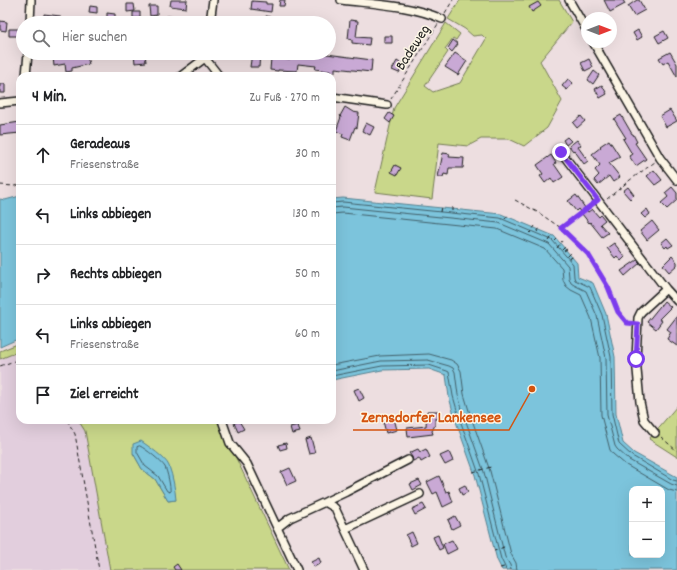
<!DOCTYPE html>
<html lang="de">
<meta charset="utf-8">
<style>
:root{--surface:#fff;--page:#f6f6f6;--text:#202124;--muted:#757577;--line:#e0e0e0}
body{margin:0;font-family:Dekko,sans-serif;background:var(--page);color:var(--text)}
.controls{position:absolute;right:12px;bottom:12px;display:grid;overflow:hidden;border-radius:8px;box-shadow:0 4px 16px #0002}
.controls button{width:36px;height:36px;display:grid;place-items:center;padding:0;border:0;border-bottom:1px solid var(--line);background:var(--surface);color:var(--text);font:20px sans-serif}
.compass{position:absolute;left:581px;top:12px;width:36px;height:36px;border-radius:50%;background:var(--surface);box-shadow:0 4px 16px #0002;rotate:90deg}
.stop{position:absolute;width:12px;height:12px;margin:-9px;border:3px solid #7c3aed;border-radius:50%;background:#fff}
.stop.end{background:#7c3aed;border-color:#fff;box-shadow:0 1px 4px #0008}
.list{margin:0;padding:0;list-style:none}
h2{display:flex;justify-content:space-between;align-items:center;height:52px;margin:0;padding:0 16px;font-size:17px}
h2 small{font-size:13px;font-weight:400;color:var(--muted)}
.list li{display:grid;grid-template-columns:26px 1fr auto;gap:12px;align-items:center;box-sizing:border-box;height:60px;padding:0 16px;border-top:1px solid var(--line)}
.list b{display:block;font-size:15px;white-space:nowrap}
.list p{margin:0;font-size:13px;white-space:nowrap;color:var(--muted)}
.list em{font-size:13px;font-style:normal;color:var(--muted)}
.icon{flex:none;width:22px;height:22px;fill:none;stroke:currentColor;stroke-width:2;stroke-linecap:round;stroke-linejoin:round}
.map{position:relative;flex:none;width:677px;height:570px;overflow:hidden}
.search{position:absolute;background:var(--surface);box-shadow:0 4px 16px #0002;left:16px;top:16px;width:320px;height:44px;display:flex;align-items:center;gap:10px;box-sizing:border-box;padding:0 14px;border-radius:22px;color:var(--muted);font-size:15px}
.panel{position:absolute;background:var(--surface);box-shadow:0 4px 16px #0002;left:16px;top:72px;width:320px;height:352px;border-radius:12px}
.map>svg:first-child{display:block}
.built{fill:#e2cedd}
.green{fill:#c9d78a;stroke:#727a53;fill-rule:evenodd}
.water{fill:#7bc4dc;stroke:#55818f;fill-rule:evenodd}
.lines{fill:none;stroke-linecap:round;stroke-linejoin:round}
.shore{stroke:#425f69;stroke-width:1}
.building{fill:#c9a9d5;stroke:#1c1c1c}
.minor-casing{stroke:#1c1c1c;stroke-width:10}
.path{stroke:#1c1c1c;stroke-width:1;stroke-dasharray:4 3;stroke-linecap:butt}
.minor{stroke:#fcf5e5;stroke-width:7}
.route{stroke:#7c3aed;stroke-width:5}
.labels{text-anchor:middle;stroke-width:3;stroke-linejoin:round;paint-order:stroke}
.street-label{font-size:15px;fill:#1c1c1c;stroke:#fcf5e5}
.leader{fill:none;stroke:#d4530e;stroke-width:1.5}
.callout-dot{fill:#d4530e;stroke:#fcf5e5;stroke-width:1.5}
.callout-label{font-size:16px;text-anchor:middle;font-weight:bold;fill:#d4530e;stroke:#fcf5e5;stroke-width:3;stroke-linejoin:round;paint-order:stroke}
</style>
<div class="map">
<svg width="677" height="570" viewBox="0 0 677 570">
<rect width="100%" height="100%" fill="#eddee0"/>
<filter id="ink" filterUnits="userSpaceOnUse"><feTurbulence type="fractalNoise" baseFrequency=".025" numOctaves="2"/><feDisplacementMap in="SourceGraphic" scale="8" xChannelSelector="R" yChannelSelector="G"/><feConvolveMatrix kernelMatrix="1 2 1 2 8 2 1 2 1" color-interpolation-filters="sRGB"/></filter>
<g filter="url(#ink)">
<path class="built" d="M20 351V420H78L85 431 110 570H0V359Z"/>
<path class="green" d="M460 0H559L572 22 540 61 562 101 547 128 524 146 509 139H481L468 146 439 143 432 199 375 192 394 108 446 23 460 34 456 40 453 38 445 49 448 52 425 86 433 92 460 83 486 39 482 35 473 36 465 29 448 19Z
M20 343V351L0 359V351Z
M677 406V457L649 439Z
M78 420H220L229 443 289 570H110L85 431ZM133 453 176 500 168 501 155 479 142 469Z"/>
<path class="water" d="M20 196V338L0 347V199L5 200Z
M343 198 501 214 554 236 577 263 578 277 593 283 606 314 615 357 616 414 623 443 634 453 677 477V570H502L497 560 475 475 455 419 449 397 446 375 429 369 382 370 332 380V199ZM632 489H662V555H632Z
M141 441C148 446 166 458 169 466 173 477 175 489 176 500L168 501 155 479 142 469 133 453V444Z"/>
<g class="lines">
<path class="shore" d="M332 203 343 202 500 218 552 240 573 264 574 277 575 280 590 287 602 315 611 357 612 414 619 444 632 456 673 480 677 481
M332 208 343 207 499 223 549 244 568 266 569 278 571 283 574 285 586 291 597 316 606 358 607 415 615 446 617 449 629 460 671 484 677 486
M332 214 343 213 497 229 545 249 562 268 563 280 566 286 571 290 581 295 591 318 600 358 601 415 610 450 613 454 626 465 669 490 677 492
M332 365 380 356 429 354 451 360 457 364 461 371 464 394 470 414 490 471 511 554 516 563 517 570
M332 371 381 361 428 360 449 366 453 368 455 372 458 395 464 416 484 472 505 557 510 565 511 570
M332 376 382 366 429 365 447 371 449 372 453 396 459 417 479 474 501 559 505 567 506 570
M140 446C146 449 161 461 165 467 167 471 171 487 170 492L167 491 158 476 145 466 137 452V447Z"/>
</g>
<path class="building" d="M171 0H187L186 8 170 6Z
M280 0H285L284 6H279Z
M604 0H623L625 4 610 12Z
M637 0H639L645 10 634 16 628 6Z
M252 1 266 2V4H272L271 12 251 9Z
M538 2 541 6 532 12 529 7Z
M127 4H134L135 11 127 12Z
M90 6 97 7V13L89 12Z
M149 6H157V15L150 16Z
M133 12H140V18H133Z
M107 13 115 14V19H107Z
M44 14 60 16 59 23H44Z
M167 16 177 17V23H167Z
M266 16 271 17 270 23H265Z
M350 20 358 21 356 37 370 38 369 45 352 43V40L348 39Z
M0 21 7 22 6 31 0 30Z
M9 29H19L18 36H9Z
M638 30 642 37 637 40 633 33Z
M664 31 668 38 659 43 655 36Z
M384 36H392V43H384Z
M453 40 458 44 452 52 448 48Z
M670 52 677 64V77L668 61 663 64 659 58Z
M134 53H145L146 62 135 63Z
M252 53H260L259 67H250Z
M294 53H319L372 60 371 72 335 68V72L315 69 316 66 298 64 297 71 278 70V71L270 70 271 58 290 60V57L294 58Z
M455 53 467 61 458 75 445 67Z
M86 54 89 64 72 68V71L66 72 65 64 54 66 53 57 70 55V57Z
M589 59 593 67 585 71 581 63Z
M397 61 403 65 399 73 392 70Z
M594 71 599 75 593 84 588 80Z
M568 79 573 83 567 90 562 86Z
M0 84H5V93H0Z
M602 85 607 94 600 98 595 89Z
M345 107 353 112 359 113 357 128 355 127 350 140 342 137 343 134 336 131 341 117 340 116Z
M670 110 677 121 666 127 660 116Z
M389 113 394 116 390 123 385 119Z
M621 115 632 134H633L637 142 635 143 646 159 636 166 629 156 632 154 623 139 626 138 614 119Z
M581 116 585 121 577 128 573 123Z
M20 122V133L0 135V125Z
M366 123 374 127 370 135 362 131Z
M567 137 571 141 566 145 563 140Z
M577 140 581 145 578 147 588 161 584 164 574 150 573 151 569 146Z
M609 140 620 157 609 163 620 177 613 182 609 176 598 185 594 180 599 175 595 170 600 165 592 154 601 147 600 146Z
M443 153 450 154 449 157 464 158 463 168H449L448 175 444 174 443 177H438Z
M551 155 556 163 554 164 563 177 554 183 551 178 545 183 540 176 543 174 537 165Z
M395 165 401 168 397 175 391 172Z
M654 170 662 180 655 185 647 176Z
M628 187 634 195 630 199 623 191Z
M672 187 677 193V200L667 209 661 203 668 197 665 193Z
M576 195 588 212 592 209 599 217 601 215 605 220 600 224 608 233 602 237 590 222 589 223 578 209 576 211 568 201Z
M647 209 650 214 645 218 641 214Z
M652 221 659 230 647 240 640 231Z
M667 238 673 245 668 248 667 246 665 248 661 243Z
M614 243 625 257 621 261 617 256 615 258 607 248Z
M672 256 677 262V265L669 272 663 265Z
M637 260 640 263 625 276 621 271Z
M664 301 671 307 659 319 662 321 656 329 647 322Z
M677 316V346L667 339 671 332 667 329Z
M359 388 364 398 359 401 354 390Z
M427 411H438V419H435V425L432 431 433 434 408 437 407 428 426 426Z
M394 418 397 430 386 433 383 421Z
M239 421 244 429 238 432 234 423Z
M298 425 300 432 292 434 290 427Z
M311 438 315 453 309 454 305 440Z
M286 443 287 448 280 450 278 445Z
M418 449 420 452 426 449 430 457 421 462 419 458 413 461 412 457 409 453Z
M449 452 453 461 445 465 440 456Z
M290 468 296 481 287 485 281 472Z
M439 476 446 492 449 491 453 502 443 507 437 492 433 494 427 482Z
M419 480 422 485 413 490 410 484Z
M465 485 468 492 462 495 459 488Z
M423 504 426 509 415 515 412 509Z
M455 516 460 525 452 529 448 520Z
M412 532 417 543 411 546 406 535Z
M438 535 443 548 439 550 433 537Z
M452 540 457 549 447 554 443 544Z
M319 558 321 563 314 567 311 562Z
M177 564 181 570H175L173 567Z"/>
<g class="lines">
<g class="minor-casing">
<path id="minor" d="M341 0C374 4 410 5 442 19
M569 0 587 31
M30 23 31 0
M210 23 213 0
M593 42 649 139 660 158 677 180
M205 58 219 76
M26 76 28 53
M181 76 205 58 206 53
M332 97 387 105
M0 103 20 101
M561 152 666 289 677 301
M222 420 230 443 247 464 297 570
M655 433 644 420 640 402 636 359 638 318 641 312 666 289
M325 502 329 500 346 492 408 460
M277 528 290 518 325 502 335 508 364 570
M345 529 420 494"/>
</g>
<path class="path" d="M445 13 453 0
M391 99 438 24
M0 185 14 186 20 185
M607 199 630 180 655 162
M515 200 539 213 561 228 588 254 608 287 618 312 627 323H630
M452 211V206
M440 212 441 206
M505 219 508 215
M561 227 592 204
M529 232 530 233 535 226
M537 232 540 228
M549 241 553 235
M555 241 557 239
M557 248 562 241
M562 250 565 247
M564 251 567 249
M568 256 571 253
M569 259 574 256
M0 366 20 359
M67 420 75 434 99 570
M455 420 471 418
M661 437 677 451
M473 472 491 467
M494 551 504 547 503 544
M500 568 504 567V566"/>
<use href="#minor" class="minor"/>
</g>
</g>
<g class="lines" filter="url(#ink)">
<path class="route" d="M561 152 598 200 561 228 588 254 608 287 618 312 627 323 638 324 636 359"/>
</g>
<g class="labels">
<g class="street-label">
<text transform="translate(412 47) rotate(-57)" y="5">Badeweg</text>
</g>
</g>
<path class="leader" d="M532 389L509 430H353"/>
<circle class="callout-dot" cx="532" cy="389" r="4"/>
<g class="callout-label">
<text x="431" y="422">Zernsdorfer Lankensee</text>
</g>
</svg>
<div class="controls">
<button>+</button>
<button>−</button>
</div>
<svg class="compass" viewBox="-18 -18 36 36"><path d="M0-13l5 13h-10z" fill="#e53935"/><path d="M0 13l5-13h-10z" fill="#757577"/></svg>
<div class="stop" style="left:636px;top:359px"></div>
<div class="stop end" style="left:561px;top:152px"></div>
<div class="search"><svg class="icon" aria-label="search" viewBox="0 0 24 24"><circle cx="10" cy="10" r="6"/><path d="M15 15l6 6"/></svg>Hier suchen</div>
<section class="panel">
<h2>4 Min.<small>Zu Fuß · 270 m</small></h2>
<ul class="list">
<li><svg class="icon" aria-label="ahead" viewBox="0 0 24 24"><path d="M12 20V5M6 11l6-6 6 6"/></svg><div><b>Geradeaus</b><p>Friesenstraße</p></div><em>30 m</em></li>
<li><svg class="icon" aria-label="left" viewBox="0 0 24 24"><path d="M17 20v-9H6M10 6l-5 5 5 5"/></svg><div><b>Links abbiegen</b></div><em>130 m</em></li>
<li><svg class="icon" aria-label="right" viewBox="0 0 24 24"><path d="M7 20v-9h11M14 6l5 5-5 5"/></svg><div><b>Rechts abbiegen</b></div><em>50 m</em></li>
<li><svg class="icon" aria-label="left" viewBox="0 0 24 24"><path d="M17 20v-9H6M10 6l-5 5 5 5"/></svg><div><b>Links abbiegen</b><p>Friesenstraße</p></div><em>60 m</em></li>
<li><svg class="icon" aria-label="arrive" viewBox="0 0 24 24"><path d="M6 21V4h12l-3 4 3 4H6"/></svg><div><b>Ziel erreicht</b></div></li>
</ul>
</section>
</div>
